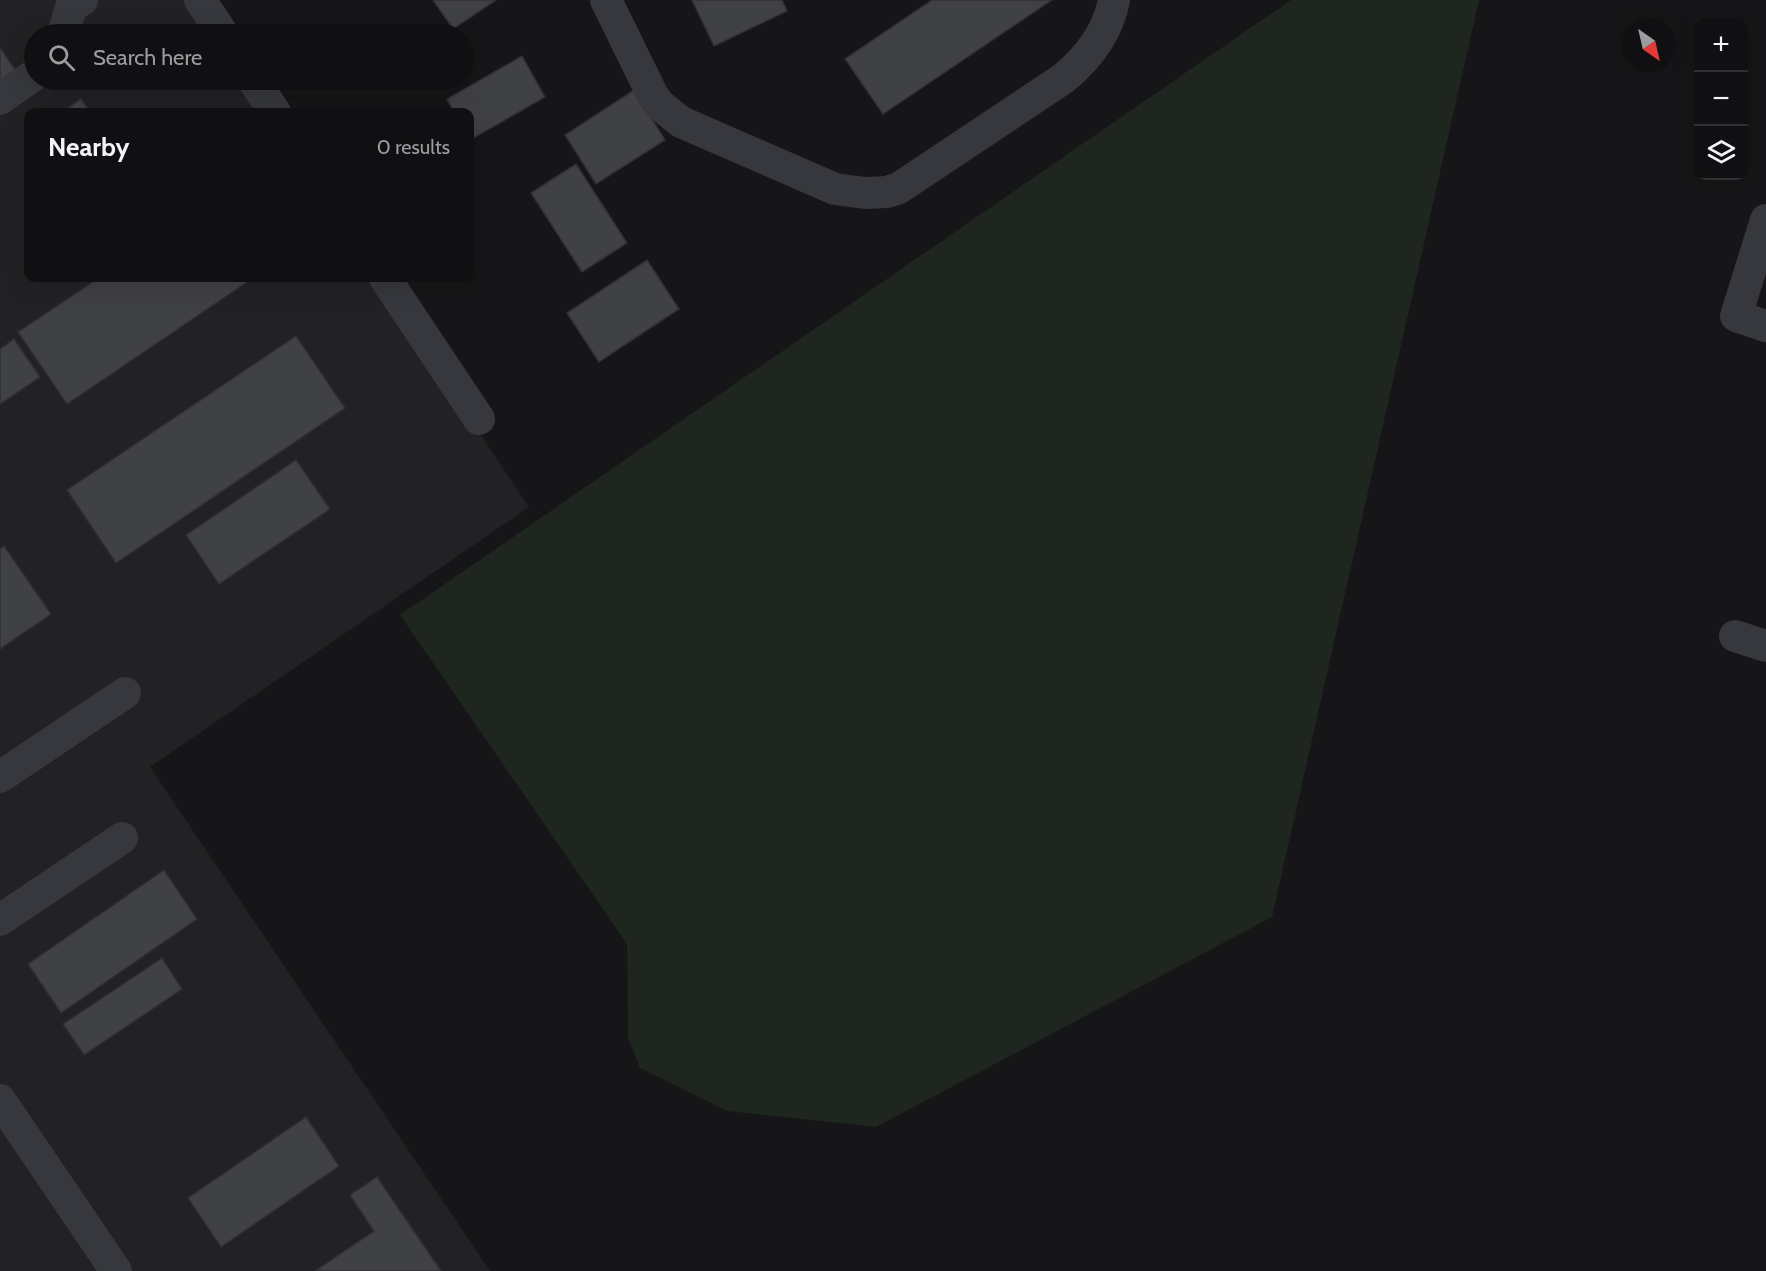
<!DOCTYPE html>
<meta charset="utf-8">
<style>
:root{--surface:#101012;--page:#1e1e20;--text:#f1f3f6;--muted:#9c9d9f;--line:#303032}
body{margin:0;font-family:Cabin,sans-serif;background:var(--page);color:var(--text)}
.controls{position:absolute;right:18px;top:18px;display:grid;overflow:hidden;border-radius:12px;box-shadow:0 6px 24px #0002}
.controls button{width:54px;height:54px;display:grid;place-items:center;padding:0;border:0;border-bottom:2px solid var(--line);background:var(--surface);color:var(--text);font:30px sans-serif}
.compass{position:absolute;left:1622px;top:18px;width:54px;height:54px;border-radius:50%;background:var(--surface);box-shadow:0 6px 24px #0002;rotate:146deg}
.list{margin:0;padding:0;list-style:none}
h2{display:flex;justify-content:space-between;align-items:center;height:78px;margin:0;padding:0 24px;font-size:26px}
h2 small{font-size:20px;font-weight:400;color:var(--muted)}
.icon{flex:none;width:33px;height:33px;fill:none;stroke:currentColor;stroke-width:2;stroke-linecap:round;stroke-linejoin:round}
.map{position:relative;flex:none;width:1766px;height:1271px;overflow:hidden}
.search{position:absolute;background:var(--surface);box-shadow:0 6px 24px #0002;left:24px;top:24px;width:450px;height:66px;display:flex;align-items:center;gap:15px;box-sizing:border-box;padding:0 21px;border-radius:33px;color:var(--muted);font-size:22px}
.panel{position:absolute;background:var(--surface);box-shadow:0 6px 24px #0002;left:24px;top:108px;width:450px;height:174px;border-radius:12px}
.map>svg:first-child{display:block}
.built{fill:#222225}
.green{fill:#1e261f}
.building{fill:#404145;stroke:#303034;stroke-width:1.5}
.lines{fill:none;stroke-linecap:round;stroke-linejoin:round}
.minor{stroke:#37383d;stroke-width:32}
</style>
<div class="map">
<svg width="1766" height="1271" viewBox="0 0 1766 1271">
<rect width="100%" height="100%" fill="#161618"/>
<path class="built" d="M0 0H191L214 34H34V80H244L266 112H28V278H376L529 507 150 767 490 1271H0Z"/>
<path class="green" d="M1291 0H1479L1272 917 876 1127 727 1111 640 1068 628 1038 627 944 400 615Z"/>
<path class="building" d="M433 0H496L453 29Z
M692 0H782L787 11 714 46Z
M932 0H1052L883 114 845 59Z
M0 48 16 71 0 82Z
M522 56 545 97 470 140V112H454L447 99Z
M634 90 665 140 596 184 565 135Z
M81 99 90 112H61Z
M576 164 627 243 582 272 531 193Z
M647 260 679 309 599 362 567 313Z
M99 278H253L67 404 18 332Z
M296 336 345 408 116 563 67 490Z
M14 339 40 377 0 404V349Z
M296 460 330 509 219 584 186 535Z
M4 546 51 614 0 649V549Z
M164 870 197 919 61 1013 28 964Z
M162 958 182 989 84 1055 63 1024Z
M306 1117 339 1166 221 1247 188 1198Z
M377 1177 441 1271H315L374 1231 350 1195Z"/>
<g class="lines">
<path class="minor" d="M200 0 223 34
M606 0 653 96 661 106 681 122 835 189 865 193 887 192 899 188 1064 78C1088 58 1108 32 1114 0
M63 34 71 7 82 0
M253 80 275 112
M0 99 34 75
M1766 220 1736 316 1766 326
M385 278 479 419
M1735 636 1766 646
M0 777 125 693
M0 920 122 838
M0 1100 116 1271"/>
</g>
</svg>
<div class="controls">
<button>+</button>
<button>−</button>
<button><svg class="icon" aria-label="layers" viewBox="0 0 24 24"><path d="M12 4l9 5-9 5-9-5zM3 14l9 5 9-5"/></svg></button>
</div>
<svg class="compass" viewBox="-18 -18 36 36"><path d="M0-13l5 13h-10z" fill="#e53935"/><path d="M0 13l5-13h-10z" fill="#9c9d9f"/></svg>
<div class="search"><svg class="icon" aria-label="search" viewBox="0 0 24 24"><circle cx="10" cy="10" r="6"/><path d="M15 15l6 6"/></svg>Search here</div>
<section class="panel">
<h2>Nearby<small>0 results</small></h2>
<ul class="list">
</ul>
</section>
</div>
